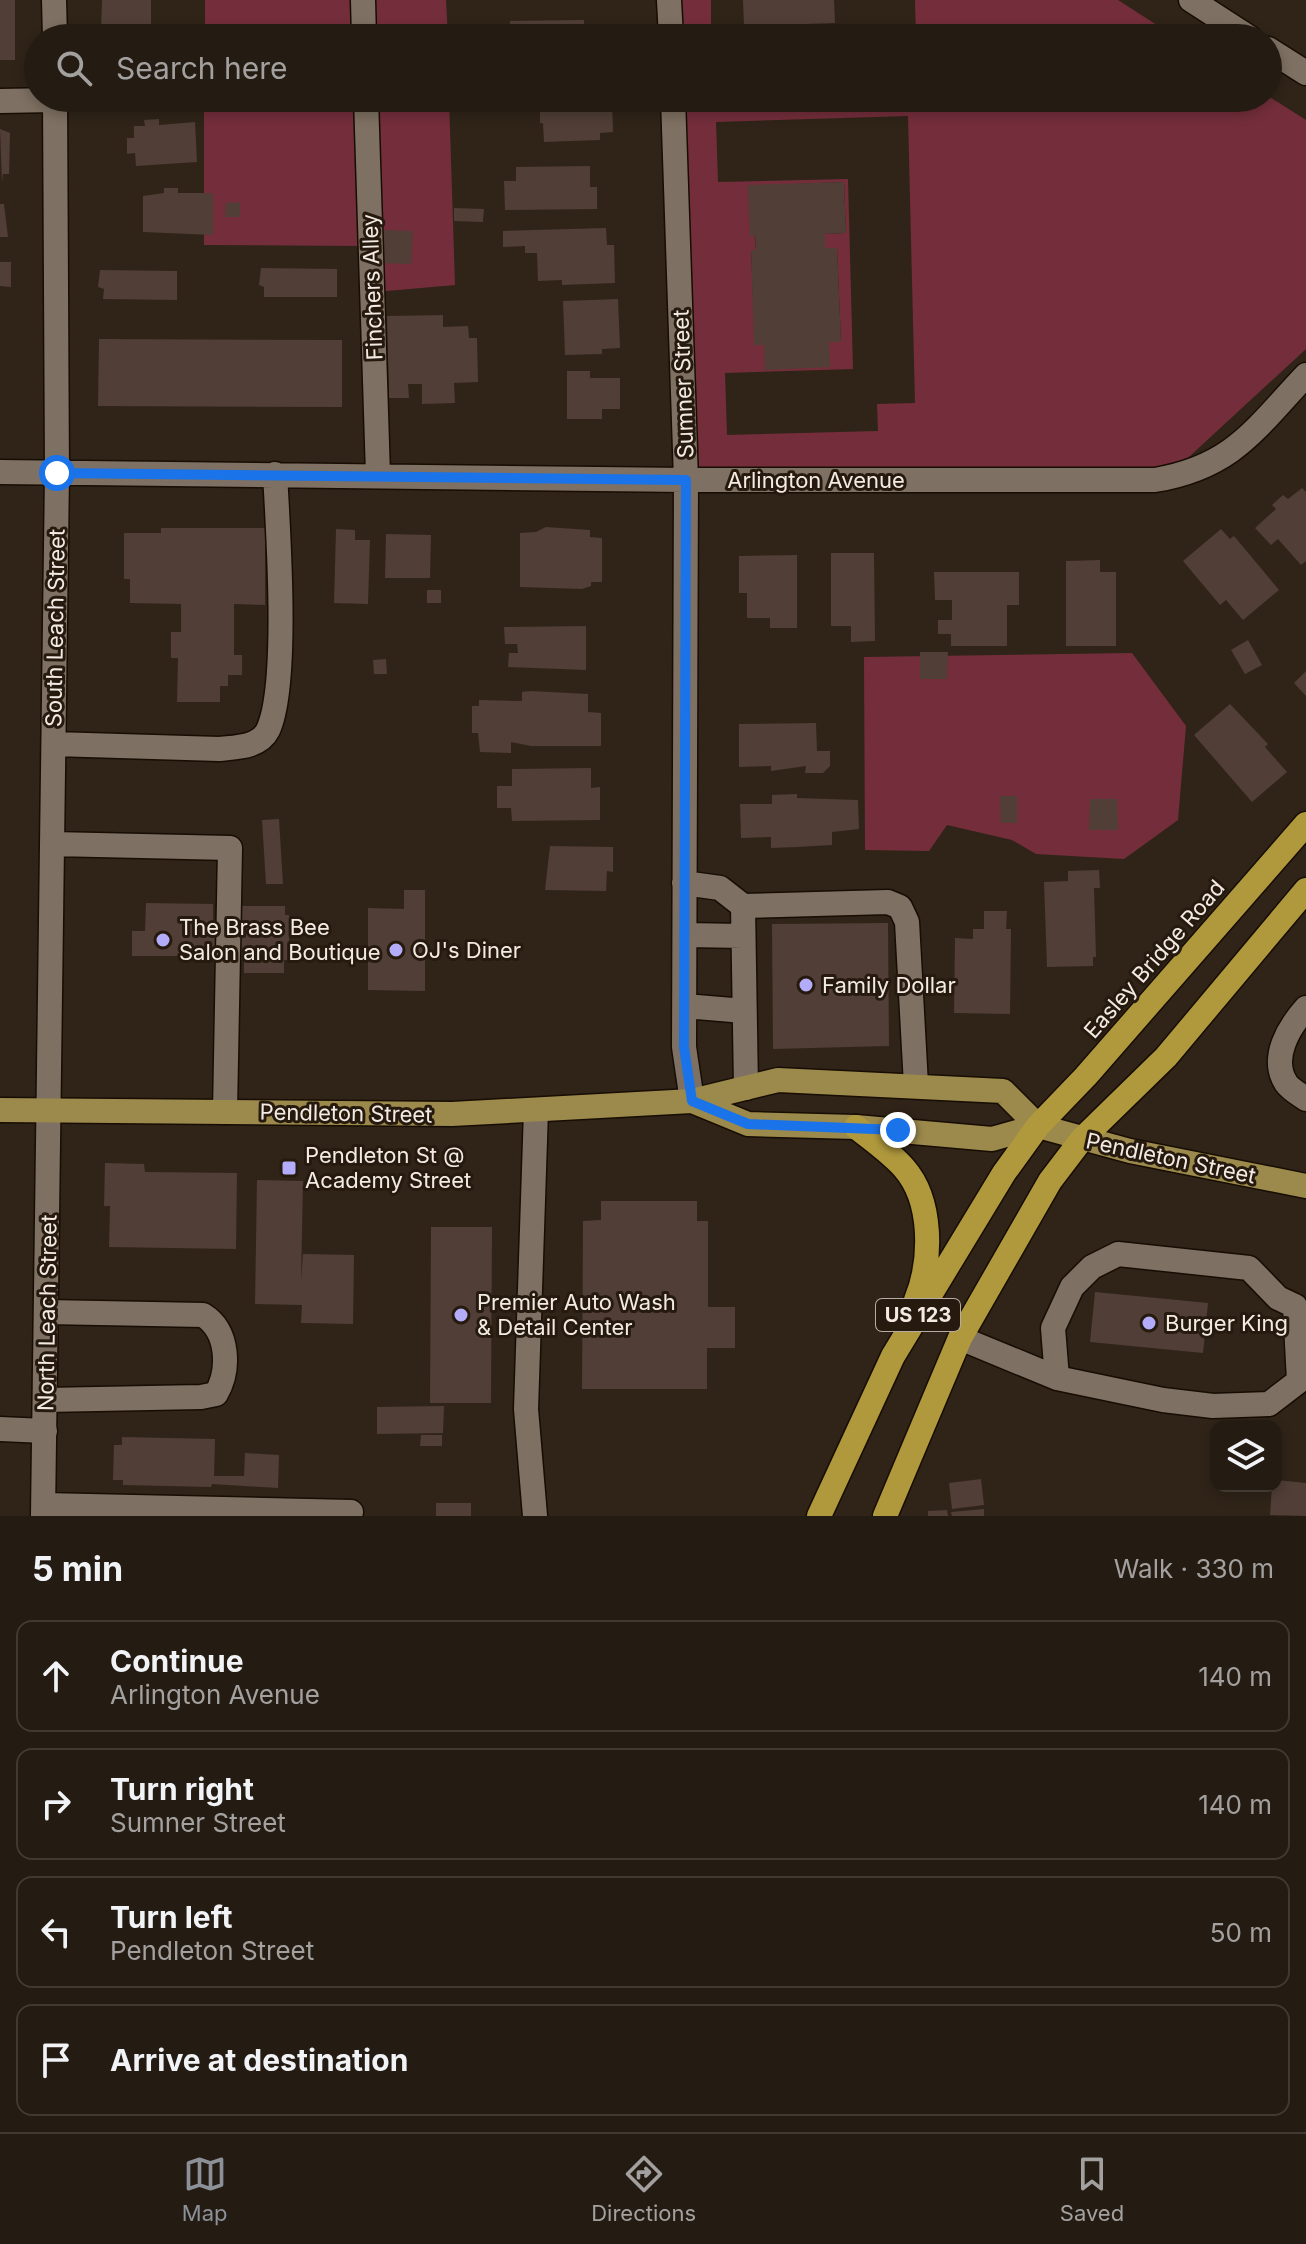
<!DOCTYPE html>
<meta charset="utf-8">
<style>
:root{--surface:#241b12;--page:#2c241b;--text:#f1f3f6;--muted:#a3a19f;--line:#413932;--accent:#8c9099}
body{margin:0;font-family:Inter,sans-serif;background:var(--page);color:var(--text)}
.controls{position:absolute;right:24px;bottom:24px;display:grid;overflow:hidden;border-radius:16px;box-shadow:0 4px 12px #0003}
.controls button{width:72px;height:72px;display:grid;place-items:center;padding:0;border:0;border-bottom:2px solid var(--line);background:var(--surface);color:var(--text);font:40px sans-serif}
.stop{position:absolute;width:24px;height:24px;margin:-18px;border:6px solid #1a73e8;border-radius:50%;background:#fff}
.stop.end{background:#1a73e8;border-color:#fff;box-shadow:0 2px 8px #0008}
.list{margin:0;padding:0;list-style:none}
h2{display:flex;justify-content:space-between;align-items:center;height:104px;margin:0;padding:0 32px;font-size:34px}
h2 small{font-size:26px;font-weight:400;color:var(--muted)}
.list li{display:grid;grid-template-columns:52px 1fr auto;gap:24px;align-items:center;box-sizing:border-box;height:112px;margin:0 16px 16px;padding:0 16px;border:2px solid var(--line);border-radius:16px}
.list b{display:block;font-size:30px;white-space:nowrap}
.list p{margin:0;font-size:26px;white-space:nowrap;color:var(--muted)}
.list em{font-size:26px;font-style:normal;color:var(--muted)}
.icon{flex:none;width:44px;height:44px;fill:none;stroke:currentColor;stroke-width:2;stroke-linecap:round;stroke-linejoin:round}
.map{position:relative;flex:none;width:1306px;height:1516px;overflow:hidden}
.search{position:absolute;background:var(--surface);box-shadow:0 4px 12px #0003;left:24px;right:24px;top:24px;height:88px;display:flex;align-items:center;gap:20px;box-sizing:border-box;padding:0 28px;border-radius:44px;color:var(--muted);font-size:30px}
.sheet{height:616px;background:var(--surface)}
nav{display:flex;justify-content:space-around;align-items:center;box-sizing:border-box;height:112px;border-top:2px solid var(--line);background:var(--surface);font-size:22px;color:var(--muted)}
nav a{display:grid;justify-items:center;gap:4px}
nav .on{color:var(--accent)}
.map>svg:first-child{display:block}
.green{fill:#742e3b;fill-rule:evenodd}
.building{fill:#503e37}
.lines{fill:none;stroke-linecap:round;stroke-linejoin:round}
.minor-casing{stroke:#170d03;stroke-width:27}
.major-casing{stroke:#170d03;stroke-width:27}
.highway-casing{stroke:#170d03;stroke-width:27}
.minor{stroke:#7e7062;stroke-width:24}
.major{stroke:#9c894c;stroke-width:24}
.highway{stroke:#b0993d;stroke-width:24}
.route{stroke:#1a73e8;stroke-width:10}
.poi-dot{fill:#b3adf9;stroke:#261a0e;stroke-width:3}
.labels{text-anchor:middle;stroke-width:6;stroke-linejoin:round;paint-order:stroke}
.shield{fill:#261a0e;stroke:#b6aca3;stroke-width:2}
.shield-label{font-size:20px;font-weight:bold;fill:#f3ebe3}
.street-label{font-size:22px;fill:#f3ebe3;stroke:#261a0e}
.poi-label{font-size:22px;fill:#f3ebe3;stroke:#261a0e;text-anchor:start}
</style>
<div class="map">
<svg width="1306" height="1516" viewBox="0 0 1306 1516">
<rect width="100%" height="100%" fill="#302418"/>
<path class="green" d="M205 0H446L448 38H205Z
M671 0H711V38H671Z
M915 0H1118L1177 38H916Z
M1268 96 1306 120V349L1164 480 674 473 672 98ZM908 116 915 403 877 404 878 431 727 435 725 373 853 369 848 179 718 182 716 122ZM844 182 846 233 825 234V248H837L841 341 755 345 751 251 756 250 749 186Z
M204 98H449L455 285 364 293 363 246 204 245Z
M1132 653 1186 726 1178 820 1124 859 1036 854 1012 840 947 825 929 851 865 850 864 657Z"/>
<path class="building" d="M0 0H15V60H0Z
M102 0H151V32L101 31Z
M743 0H834L835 23 744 26Z
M584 20V38H510V21Z
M536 98H612L613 132 600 133V140L544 142 543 123H540V111H536Z
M159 119V125L195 122 197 162 136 166 135 153 127 154V138H134V126H145L144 120Z
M0 129 10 133 9 174H3L2 182Z
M590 166V187H597V209L505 210 504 181H516V167Z
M844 182 846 233 825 234V248H837L841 342H829L830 367 765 370 764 345H754L751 250H756L755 236H750L748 185Z
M164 188H178V193H213V235L143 232V196L164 193Z
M240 202V217H225L226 203Z
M0 204H4L8 237H0Z
M454 208 484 209 483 222 454 221Z
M606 228 607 245H614L615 283 562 285V280L538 281 537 253H525V246L503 247V231Z
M381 230 413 231 411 264 380 263Z
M0 262H11V287L0 286Z
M261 268 337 269V297H264V287L259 285Z
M100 270 177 271V300L103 299 104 289 98 287Z
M618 299 620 348 602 349V354L565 355 563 301Z
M443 315V327L468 326 469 338H477L478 382 454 383 455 403 422 404V384H408L409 398H389L387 316Z
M99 339 342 340V407L98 406Z
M567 371H590V378H620V409H602V419H567Z
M1302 488 1306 492V561L1301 565 1278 539 1271 545 1255 528 1276 509 1272 505 1283 495 1288 499Z
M546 527 590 530V537L602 538V582H591V586L582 589 520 587V533L536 532Z
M161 528H265V605L234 604V655H242V675H228V686H220V702H177L178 658H171V632H181V604L130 603V579H124V533H161Z
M336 529 355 530V540H370L368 604 334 603Z
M1221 529 1230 539 1234 536 1279 590 1243 620 1226 600 1220 605 1183 561Z
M386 534 431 535 430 578H385Z
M831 553H874L875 641 851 642V626H831Z
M797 555V628H770V618H747V593H739V556Z
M1100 560V572H1116V646H1066V561Z
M934 572H1019V605H1007V646H951V634H938V620H952V600H935Z
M427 590H441V603H427Z
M586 626V670L508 667 509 653H518L517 644H505L504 627Z
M1248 640 1262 665 1245 674 1231 650Z
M920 652H948L947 679H920Z
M386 659 387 674H374L373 660Z
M1306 671V696L1294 683Z
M531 691 588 694V712L601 713V746H531L511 742V753L480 752 478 733H472V706H479V700L522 701V692Z
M1230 704 1268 744 1265 747 1287 772 1252 802 1194 735Z
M816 723 817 751H830V766L823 773H805L806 766 771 771V766L739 767V724Z
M591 768V788L600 787V820L512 821 511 808H497V786H512V769Z
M797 794V798L858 800 859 829 832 832V845L797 847 771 848V837L741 838 740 804H772V795Z
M1000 796H1017V823H1001Z
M1090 799H1117L1118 830H1089Z
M279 819 283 884H266L262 820Z
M550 846 613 847V872L607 871 606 891 545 890Z
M1099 870 1100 888H1094L1096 957H1093V966L1047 967 1044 882 1068 881V871Z
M404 890H425V991L368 990V908L404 909Z
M146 903 213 904V931L226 932V956H132V931H145Z
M239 906H285V915H289V960H284V973H244V960H239Z
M984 911H1007L1006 929H1011L1010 1014 954 1013 955 938 973 939V929H984Z
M888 923 889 1046 773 1049 772 924Z
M105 1163 144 1164 145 1172 237 1173 236 1249 109 1247 110 1206H104Z
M257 1180 303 1181 301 1280 303 1254 354 1255 353 1324 301 1323 302 1305 255 1304Z
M601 1201H697V1221H708V1307H735V1348H707V1389H582L583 1221 601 1220Z
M431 1227H492L491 1403H430Z
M1095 1292 1208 1303 1203 1353 1090 1342Z
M444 1406 443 1433 377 1434V1407Z
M421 1435H442V1446H420Z
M122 1437 215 1439 214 1476H244L245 1453 279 1455 278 1488 212 1484 211 1487 123 1485V1480H113L114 1445H122Z
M981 1479 984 1505 952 1509 949 1483Z
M1276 1480 1306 1483V1516L1270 1515 1272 1486H1276Z
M436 1503H471V1516H436Z
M984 1509V1516H952L951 1512Z
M947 1510 948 1516H928V1511Z"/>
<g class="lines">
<g class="minor-casing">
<path id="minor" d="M54 0 55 38
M363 0 364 38
M669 0 671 38
M1191 0 1250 38
M1268 49 1306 73
M366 98 378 475
M673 98 686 480 684 1047 692 1101
M0 101 55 100
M0 472 686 480H1155C1233 467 1255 429 1306 375
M54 744 219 749C235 747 259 748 268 730 289 685 278 529 275 474
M53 844 230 848 225 1112
M684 883 720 888 743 906 888 902 900 907 907 922 916 1085
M743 906 746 1088
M685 935 743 936
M685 1006 744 1011
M1306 1008C1289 1027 1270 1058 1286 1083 1290 1089 1300 1095 1306 1099
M960 1338 1057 1378 1163 1400 1213 1406 1269 1404 1299 1381 1295 1306
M1057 1378 1053 1328 1072 1287 1092 1267 1118 1254 1249 1268 1278 1298 1295 1306
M45 1400 201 1397 216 1394C230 1370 229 1331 203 1315L47 1312
M0 1429 45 1431
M44 1505 351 1512
M43 1516 57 473 55 98
M535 1516 526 1409 536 1110"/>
</g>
<g class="major-casing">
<path id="major" d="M692 1101 748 1124 856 1127 992 1139 1038 1126
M0 1110 452 1114 692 1101 778 1080 1003 1091 1038 1126 1130 1151 1306 1186"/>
</g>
<g class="highway-casing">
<path id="highway" d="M856 1127C872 1140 891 1153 904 1168 933 1201 932 1261 916 1300
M819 1516 893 1356 1004 1173 1038 1126 1086 1076 1306 824
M885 1516 960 1338 1050 1181 1082 1139 1166 1057 1306 890"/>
</g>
<use href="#minor" class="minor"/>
<use href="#major" class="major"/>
<use href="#highway" class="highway"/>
</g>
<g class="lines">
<path class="route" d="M57 473 686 480 684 1047 692 1101 748 1124 898 1130"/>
</g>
<g class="poi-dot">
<circle cx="163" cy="940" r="8"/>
<circle cx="396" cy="950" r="8"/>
<circle cx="806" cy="985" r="8"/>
<rect x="281" y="1160" width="16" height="16" rx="4"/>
<circle cx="461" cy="1315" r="8"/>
<circle cx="1149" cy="1323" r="8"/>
</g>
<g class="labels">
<rect class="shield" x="876" y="1299" width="84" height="32" rx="6"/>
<g class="shield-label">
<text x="918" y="1322">US 123</text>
</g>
<g class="street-label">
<text transform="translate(372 287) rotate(-92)" y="8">Finchers Alley</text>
<text transform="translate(683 384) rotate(-92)" y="8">Sumner Street</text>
<text x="816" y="488">Arlington Avenue</text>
<text transform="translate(55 628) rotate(-89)" y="8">South Leach Street</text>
<text transform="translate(1154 959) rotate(-49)" y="8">Easley Bridge Road</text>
<text transform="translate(346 1113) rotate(1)" y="8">Pendleton Street</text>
<text transform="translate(1171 1158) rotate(12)" y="8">Pendleton Street</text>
<text transform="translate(47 1313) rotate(-89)" y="8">North Leach Street</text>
</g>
<g class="poi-label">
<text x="179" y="935">The Brass Bee<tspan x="179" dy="25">Salon and Boutique</tspan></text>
<text x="412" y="958">OJ's Diner</text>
<text x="822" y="993">Family Dollar</text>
<text x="305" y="1163">Pendleton St @<tspan x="305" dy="25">Academy Street</tspan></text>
<text x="477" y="1310">Premier Auto Wash<tspan x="477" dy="25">&amp; Detail Center</tspan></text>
<text x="1165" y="1331">Burger King</text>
</g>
</g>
</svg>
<div class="controls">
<button><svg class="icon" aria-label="layers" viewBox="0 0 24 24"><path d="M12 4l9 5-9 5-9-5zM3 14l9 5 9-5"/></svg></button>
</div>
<div class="stop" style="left:57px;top:473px"></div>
<div class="stop end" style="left:898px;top:1130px"></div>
<div class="search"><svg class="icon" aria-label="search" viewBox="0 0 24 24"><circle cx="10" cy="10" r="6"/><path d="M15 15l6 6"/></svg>Search here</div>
</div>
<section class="sheet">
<h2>5 min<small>Walk · 330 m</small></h2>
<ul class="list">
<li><svg class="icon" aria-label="ahead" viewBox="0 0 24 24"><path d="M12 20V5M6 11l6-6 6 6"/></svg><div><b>Continue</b><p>Arlington Avenue</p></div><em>140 m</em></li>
<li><svg class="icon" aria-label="right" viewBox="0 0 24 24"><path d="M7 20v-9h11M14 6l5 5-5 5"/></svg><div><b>Turn right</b><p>Sumner Street</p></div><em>140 m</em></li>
<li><svg class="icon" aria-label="left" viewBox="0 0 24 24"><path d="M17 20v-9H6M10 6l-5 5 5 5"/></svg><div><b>Turn left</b><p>Pendleton Street</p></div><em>50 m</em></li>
<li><svg class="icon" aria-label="arrive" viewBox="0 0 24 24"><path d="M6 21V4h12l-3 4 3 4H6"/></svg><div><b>Arrive at destination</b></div></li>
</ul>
</section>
<nav>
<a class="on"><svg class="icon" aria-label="map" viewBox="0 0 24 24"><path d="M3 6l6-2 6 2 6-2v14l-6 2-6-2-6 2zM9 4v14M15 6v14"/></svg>Map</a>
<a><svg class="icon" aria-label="directions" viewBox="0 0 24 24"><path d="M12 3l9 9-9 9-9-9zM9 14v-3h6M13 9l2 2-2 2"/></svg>Directions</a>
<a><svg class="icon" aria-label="saved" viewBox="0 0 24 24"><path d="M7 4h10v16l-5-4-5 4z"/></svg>Saved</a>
</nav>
